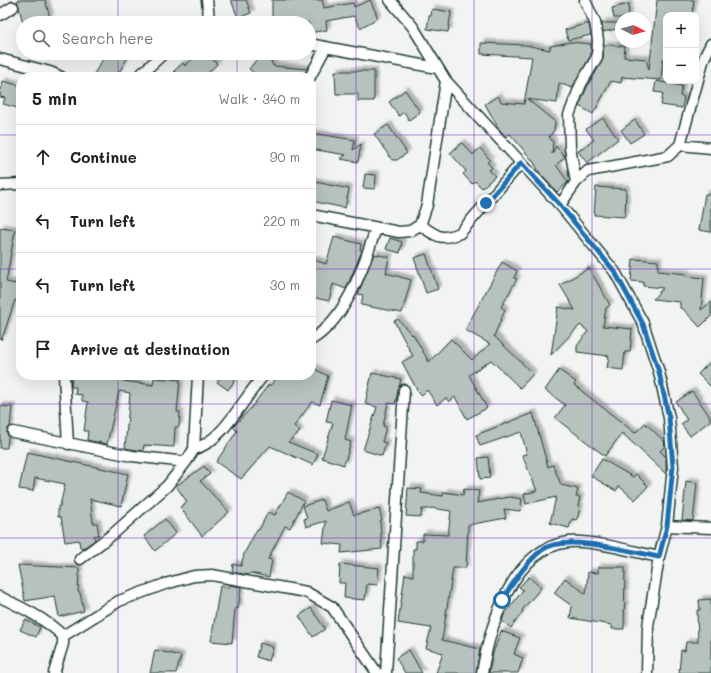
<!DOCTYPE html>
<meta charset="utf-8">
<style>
:root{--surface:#fff;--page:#f2f2f2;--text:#202124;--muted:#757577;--line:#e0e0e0}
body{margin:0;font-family:Mali,sans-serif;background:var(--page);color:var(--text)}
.controls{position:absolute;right:12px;top:12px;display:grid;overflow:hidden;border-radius:8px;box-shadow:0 4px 16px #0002}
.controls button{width:36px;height:36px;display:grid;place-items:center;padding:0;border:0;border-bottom:1px solid var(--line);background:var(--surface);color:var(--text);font:20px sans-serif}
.compass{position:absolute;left:615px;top:12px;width:36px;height:36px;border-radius:50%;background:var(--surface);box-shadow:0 4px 16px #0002;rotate:96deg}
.stop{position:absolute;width:12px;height:12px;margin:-9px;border:3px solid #1f6fb2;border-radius:50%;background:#fff}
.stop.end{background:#1f6fb2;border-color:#fff;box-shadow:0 1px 4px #0008}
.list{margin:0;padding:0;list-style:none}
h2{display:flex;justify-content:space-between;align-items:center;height:52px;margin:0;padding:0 16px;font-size:17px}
h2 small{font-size:13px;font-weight:400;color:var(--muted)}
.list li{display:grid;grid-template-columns:26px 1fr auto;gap:12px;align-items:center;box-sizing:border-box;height:64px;padding:0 16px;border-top:1px solid var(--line)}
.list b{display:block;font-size:15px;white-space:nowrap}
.list em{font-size:13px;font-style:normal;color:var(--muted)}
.icon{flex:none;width:22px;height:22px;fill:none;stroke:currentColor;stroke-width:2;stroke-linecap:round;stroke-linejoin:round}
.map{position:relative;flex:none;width:711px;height:673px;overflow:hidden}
.search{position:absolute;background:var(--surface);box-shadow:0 4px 16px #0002;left:16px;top:16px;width:300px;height:44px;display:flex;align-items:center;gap:10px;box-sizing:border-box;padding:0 14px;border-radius:22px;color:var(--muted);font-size:15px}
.panel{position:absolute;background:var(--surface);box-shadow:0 4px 16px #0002;left:16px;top:72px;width:300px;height:308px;border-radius:16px}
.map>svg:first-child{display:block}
.building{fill:#b7c1bd;stroke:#1f3d34;filter:url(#shadow)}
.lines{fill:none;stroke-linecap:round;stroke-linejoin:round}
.minor-casing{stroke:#1f3d34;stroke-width:13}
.minor{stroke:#fff;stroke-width:10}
.route{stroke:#1f6fb2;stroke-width:5}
.grid{fill:none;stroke:#7b2cbf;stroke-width:1;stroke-opacity:0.55}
</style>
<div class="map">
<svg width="711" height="673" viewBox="0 0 711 673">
<defs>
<filter id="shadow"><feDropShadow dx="3.5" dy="-3.5" stdDeviation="1" flood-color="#0004"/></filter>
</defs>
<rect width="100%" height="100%" fill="#f2f3f3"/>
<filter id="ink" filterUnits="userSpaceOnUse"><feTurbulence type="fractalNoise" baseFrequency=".025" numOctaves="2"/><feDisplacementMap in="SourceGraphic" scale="8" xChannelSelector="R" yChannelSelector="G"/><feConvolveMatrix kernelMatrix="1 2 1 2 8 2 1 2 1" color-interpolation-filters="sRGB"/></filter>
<g filter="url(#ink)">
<path class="building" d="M17 0H45L50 18 37 21 38 23H23Z
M231 0H246L251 13 238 18Z
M272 0H322L324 8 353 3 354 7 370 0 378 18 360 28 354 16 326 21 327 30 309 33V23H281V20H272Z
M657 0H694L692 15H666V59H663L661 80 622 77 621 83 611 81 593 114 579 106 587 87 603 60 604 45 625 46 624 57 646 59 649 70Z
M629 4 628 18H614L612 8Z
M432 9 451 12 448 32 427 29 429 16H431Z
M602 23H620L621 28 603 32Z
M585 24H589L591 35 568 40 565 30Z
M570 42 591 44V55L572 88 559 83 557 103 527 99 555 122 554 130 549 137 553 142 552 154 556 146 565 157 556 165 568 182 557 192 541 175 533 161 510 134 506 137 499 129 485 104 498 96 501 102 524 104 532 57 481 54V43L525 45 550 50V46Z
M107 53H122L128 57 116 77H92Z
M199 53H206L217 64 204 77H174L177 74 174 71 183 63 185 66Z
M261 54 271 61 273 66 307 69 304 77H259L249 69Z
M335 71H374V101H358V94H336Z
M3 81 21 86V109L3 104 5 98 0 97Z
M656 81 682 86 680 96 684 97 682 108 661 105 663 93 654 92Z
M405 90 420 112 409 120 404 112 399 116 389 102Z
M603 118 618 139 587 163 578 151 594 140 586 129Z
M635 120 644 134 630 143 621 130Z
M388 125 407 153 397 160H392L374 134Z
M311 133 355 140 353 150 361 144 358 162 340 159 346 155 311 149Z
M462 143 473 155 480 148 490 160 487 162 492 168 489 170 495 176 482 188 475 181 472 184 463 174 466 171 450 153Z
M365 174 376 175 375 189 363 188Z
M311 181 349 189 345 208 311 201Z
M596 187 626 189 625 217 594 215Z
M705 194H711V232L699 230Z
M0 228 15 230 6 282 21 285V301L15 300 2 339H0Z
M334 237 361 244 360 250 362 251 346 289 333 284 329 301 311 297V259L326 264Z
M390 238 402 242 400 253 386 249Z
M374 254 389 257 386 273 411 280 402 313 361 305 363 295 358 294Z
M426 254 438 289 426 293 414 258Z
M633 259 658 261V271L686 274V276L704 278 701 310 711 302V316L700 327 683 309 680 308V302L653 299 663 288 643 286V282L631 281Z
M502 262 517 271 514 278 517 279 501 307 505 310 494 336 533 374 520 388 491 360 469 375 487 408 467 419 455 397 449 402 446 398 437 405 427 390 422 395 417 390 402 362 413 356 394 321 398 319 412 335 413 334 429 362 451 339 472 360 490 344 465 330Z
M589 268 610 305 606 308 603 326 632 329 630 352H625L623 370 607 368 609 356 577 352V346L588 331 580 325 551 355 558 307 575 310 560 285Z
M711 361V387L698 374Z
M311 367 328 376 320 405 312 402 294 426 300 432 288 442 318 454 313 465 270 446 241 479 216 462 237 431 233 427 251 408 269 384 271 386 278 375H311Z
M559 370 576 382 574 385 635 433 645 423 664 441 665 446 660 451 666 457V474L622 433 605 456 555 418 565 405 545 390Z
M372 373 401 379 395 404 388 403 383 426 386 427 382 442 386 443 382 456 363 450 377 407 365 404Z
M72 375 97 378V375H124L123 381 153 385 154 378 180 380 177 412H180L179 427H175L174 447 144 445 143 451 125 448 130 393 119 391 107 444 87 440 88 431H84L88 402 82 401V395L75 394 76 387H71Z
M222 375H239L228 390 217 382Z
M692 391 710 417V421L690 436 681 424 687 420 676 402Z
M331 400 352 405 345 440 351 442 344 465 322 458 333 423 326 422Z
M0 406 12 407 10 427 7 431 8 437 7 448H0Z
M533 413 548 467 553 465 561 485 578 489 576 497H580L578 506 580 507 577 520 572 519 569 528 550 523 556 497 526 504 524 494 537 491 522 455 527 454 521 432 480 446 476 435Z
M27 452 128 474 121 506 90 499 93 523H97L99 535 94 536 95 540 85 547 80 548 79 540 65 542 61 517H58V506H60L65 484 35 478 33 491 19 489Z
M488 457 490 478 480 479 478 458Z
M602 459 633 477 636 474 648 486 635 500 619 486 616 491 591 476Z
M204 466 210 474 200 481 229 512 202 536 180 507 187 502 176 486Z
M686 481 697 483 693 521 682 520Z
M408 488 422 489 421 493 443 496 444 492 463 495 464 489 479 491 477 503 510 497 522 499 520 511 504 509 506 518 468 525 466 568H453L442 640 480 649 476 673H436L443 653 426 648 431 628 398 623 405 574 413 576V549H416V541H423V534L448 535 451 511 431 508 430 509H422L421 517 406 516Z
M288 492 304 501 290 528 285 526 268 559 272 560 269 577 250 573 249 575 232 572 233 564 241 566 244 554 257 529 259 530 268 512 275 515Z
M322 500 326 511 349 502 354 515 379 509 382 520 380 521 382 549 341 553 342 545 323 543 326 521 306 527 304 519 307 518 303 506Z
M165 519 176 533 155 551 144 536Z
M340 564 379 568 377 585 367 584 365 600 344 598 345 583H339Z
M18 565 79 568 78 592 80 593 84 611 59 617 55 596 25 601Z
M598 567H625L624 629H612V625L570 618 572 606 554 593 565 578 586 594 588 572 598 573Z
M529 577 541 588 522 610 523 611 511 628 502 621 504 615 523 590 519 587Z
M229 585 241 587 238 609 235 608 232 643 211 641 220 586 228 588Z
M711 599V673H679L681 650 685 651 686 642H698L697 610H700L699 600Z
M311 608 325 629 313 637 299 616Z
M25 620 40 627 36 637 20 630Z
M501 631 520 638 514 654 523 658 518 673H489L493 653Z
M260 643 273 647 269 661 256 657Z
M155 650 181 656 176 673H150Z
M409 650 422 673H405L396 658Z"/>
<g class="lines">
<g class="minor-casing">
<path id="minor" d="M207 0 209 19 217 23
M390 0 413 27 446 81 560 205 615 272 643 323 659 372 669 418 673 467 667 526 659 557 648 626 647 673
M0 15 13 7
M309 44 437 68
M0 59 50 72 61 77
M138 77 164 53
M310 77 326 47
M680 145 711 148
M576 182 570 148 569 115 581 84 597 57 598 40 595 22 585 1
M0 185 21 184
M560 205 576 182 588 171 668 156 680 145 704 58 711 44
M311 215 399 232 410 231 420 225 427 205 446 81
M420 225C437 236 440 241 460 233L521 163
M311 340C347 318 364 266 376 228
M64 375 68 444
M13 432 132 456 186 462
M194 449C223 442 244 397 264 375
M667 526 711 528
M80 559 113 534 167 486 186 462 194 449 198 375
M0 597C21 607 46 619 63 636V644L54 673
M63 636 119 601 165 584 194 576 212 575 306 592 332 607 377 673
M386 673 404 390
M482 673C490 626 512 548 569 542 593 540 635 552 659 557"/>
</g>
<use href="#minor" class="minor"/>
</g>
</g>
<g class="lines" filter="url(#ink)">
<path class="route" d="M486 203 521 163 560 205 615 272 643 324 659 372 669 418 673 467 667 526 659 557C632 552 565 533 542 550 525 563 514 582 502 600"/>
</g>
<path class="grid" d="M118 0V23M237 0V23M356 0V673M474 0V673M592 0V673M118 53V77M237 53V77M0 135H21M311 135H711M0 269H21M311 269H711M118 375V673M237 375V673M0 404H711M0 538H711"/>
</svg>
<div class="controls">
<button>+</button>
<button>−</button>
</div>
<svg class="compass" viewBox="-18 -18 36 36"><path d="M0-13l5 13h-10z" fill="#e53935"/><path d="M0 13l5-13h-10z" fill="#757577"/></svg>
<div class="stop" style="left:502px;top:600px"></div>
<div class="stop end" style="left:486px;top:203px"></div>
<div class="search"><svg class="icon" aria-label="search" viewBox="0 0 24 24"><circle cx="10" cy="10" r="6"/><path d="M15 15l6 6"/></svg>Search here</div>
<section class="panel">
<h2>5 min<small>Walk · 340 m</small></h2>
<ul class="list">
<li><svg class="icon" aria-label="ahead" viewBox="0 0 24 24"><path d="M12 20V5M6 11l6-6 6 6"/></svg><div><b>Continue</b></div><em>90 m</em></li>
<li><svg class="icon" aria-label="left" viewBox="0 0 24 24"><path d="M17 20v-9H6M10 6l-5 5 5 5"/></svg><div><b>Turn left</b></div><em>220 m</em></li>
<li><svg class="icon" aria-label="left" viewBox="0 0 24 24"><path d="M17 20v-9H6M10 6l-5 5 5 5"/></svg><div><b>Turn left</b></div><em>30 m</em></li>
<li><svg class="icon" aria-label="arrive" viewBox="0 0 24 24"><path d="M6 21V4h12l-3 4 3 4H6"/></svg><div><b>Arrive at destination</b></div></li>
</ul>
</section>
</div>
